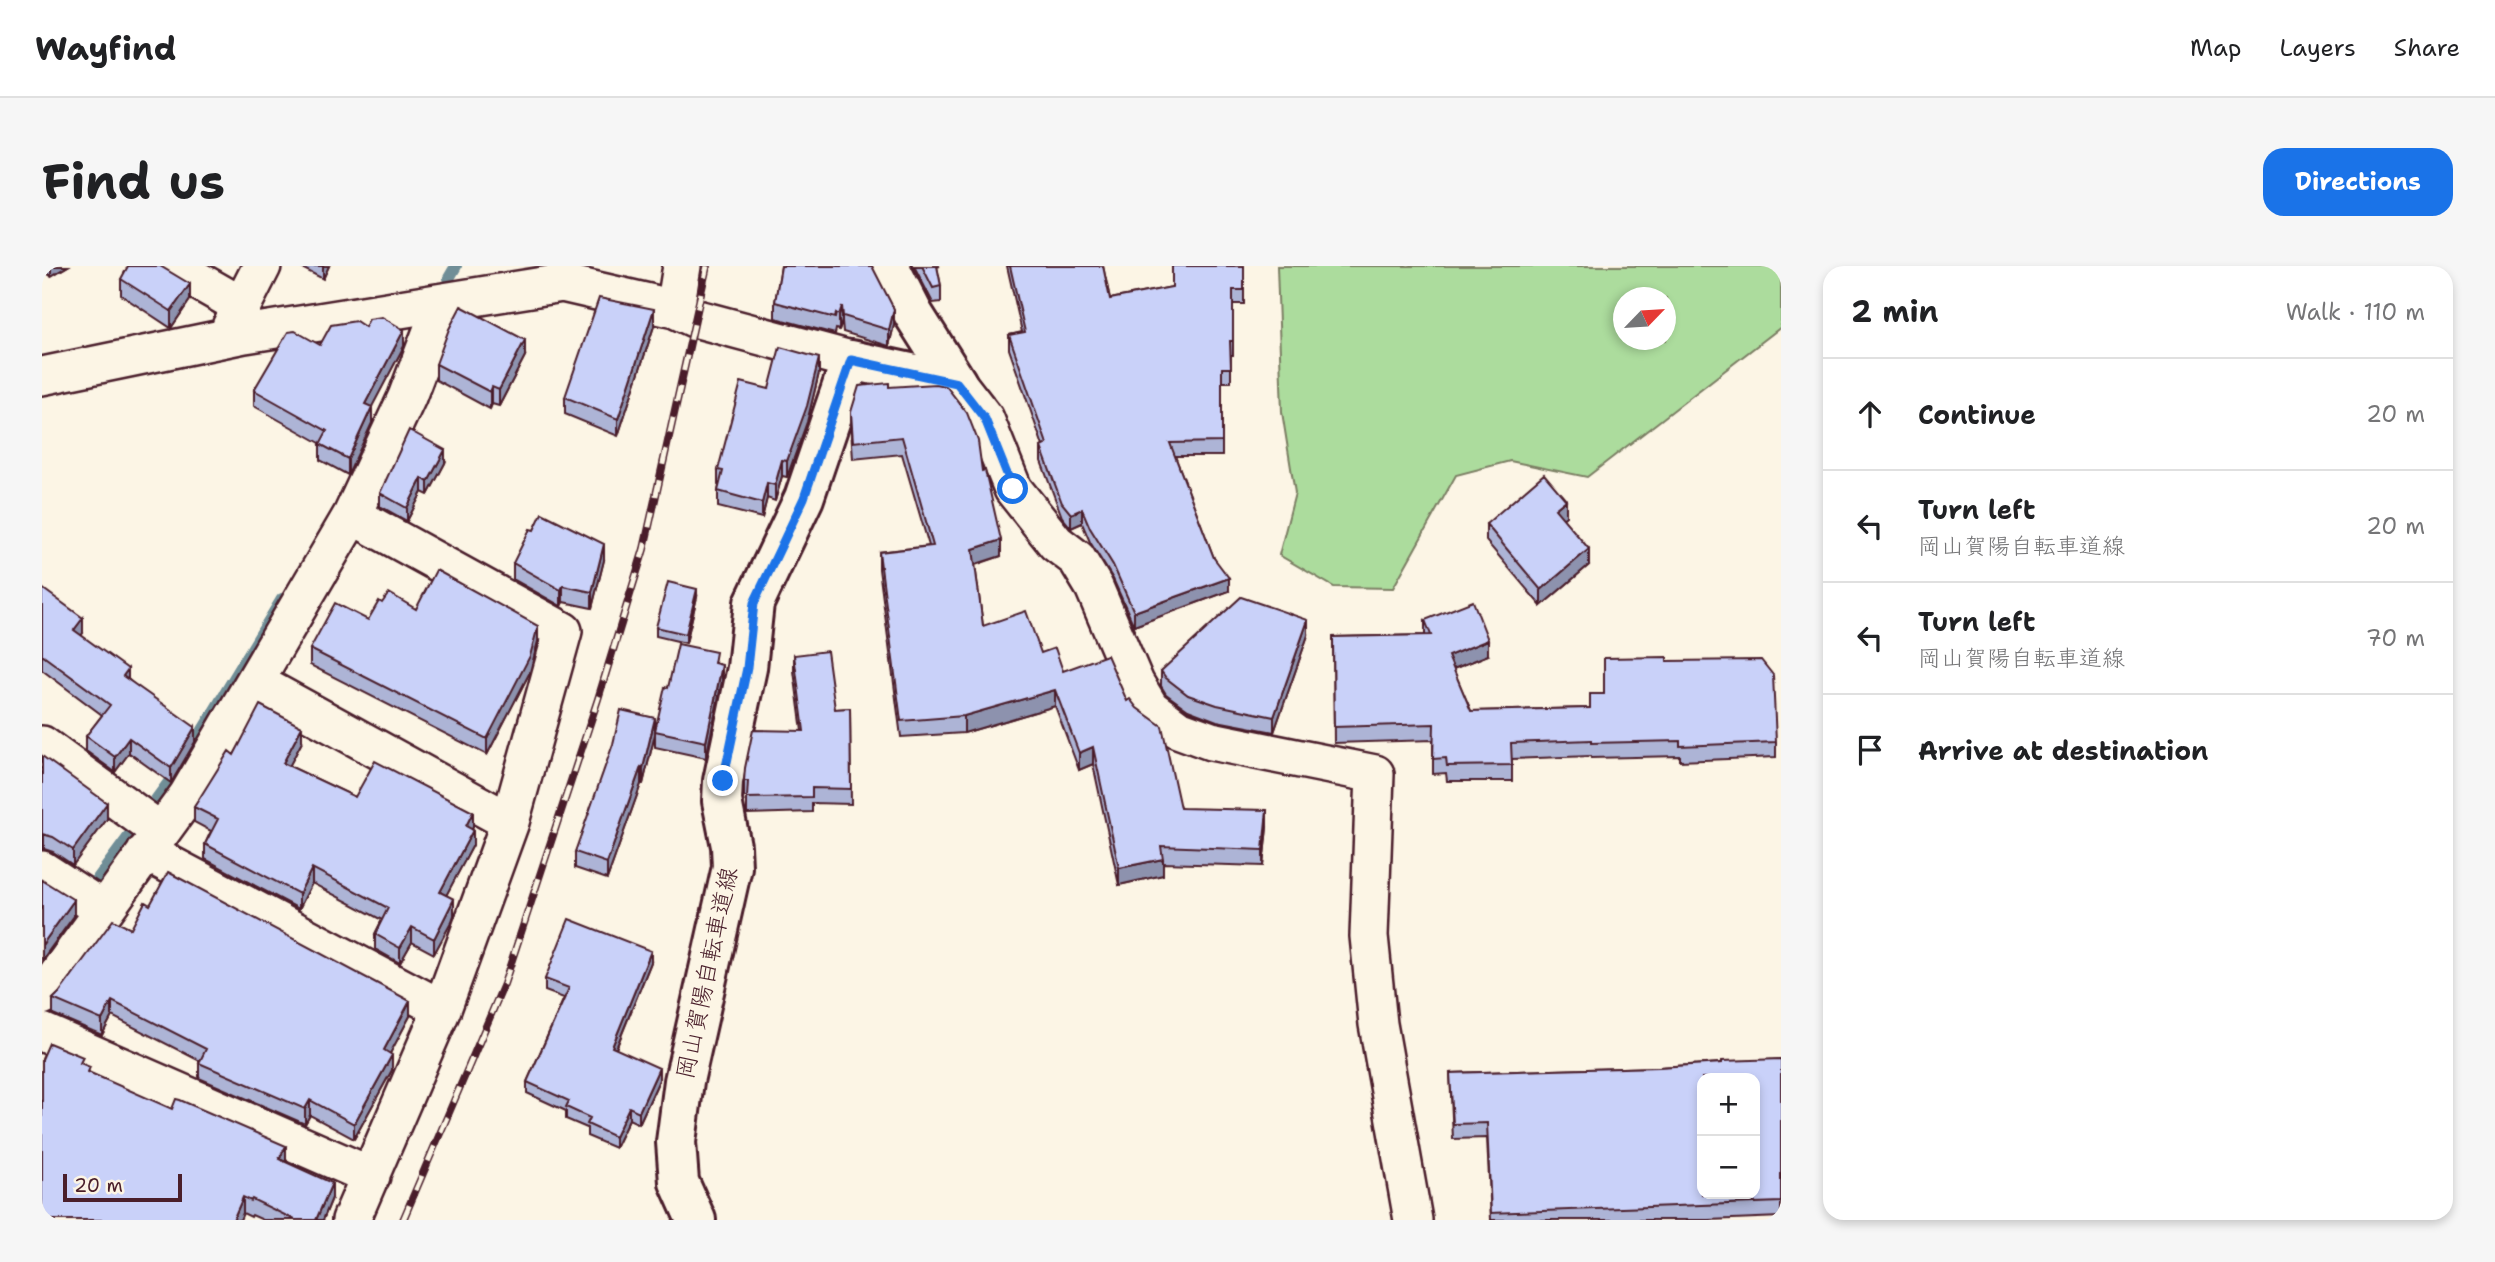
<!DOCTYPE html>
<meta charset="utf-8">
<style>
:root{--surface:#fff;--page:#f6f6f6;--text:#202124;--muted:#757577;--line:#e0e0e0;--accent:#1a73e8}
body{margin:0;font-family:"Shantell Sans","Klee One",sans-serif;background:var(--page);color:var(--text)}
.controls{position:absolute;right:21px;bottom:21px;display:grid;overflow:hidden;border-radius:14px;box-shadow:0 4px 10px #0003}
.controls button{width:63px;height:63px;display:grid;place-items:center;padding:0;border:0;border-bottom:2px solid var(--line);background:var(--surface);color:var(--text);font:35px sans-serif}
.compass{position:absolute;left:1571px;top:21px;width:63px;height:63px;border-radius:50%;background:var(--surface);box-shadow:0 4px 10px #0003;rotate:65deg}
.scale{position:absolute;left:21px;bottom:18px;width:119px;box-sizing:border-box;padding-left:7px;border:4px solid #4a1f2b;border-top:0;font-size:19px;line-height:24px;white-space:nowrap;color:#4a1f2b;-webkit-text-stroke:5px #fcf5e5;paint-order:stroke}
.stop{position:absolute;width:21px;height:21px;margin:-16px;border:5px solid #1a73e8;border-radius:50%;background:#fff}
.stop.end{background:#1a73e8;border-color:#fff;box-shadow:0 2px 7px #0008}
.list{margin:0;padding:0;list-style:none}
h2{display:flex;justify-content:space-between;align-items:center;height:91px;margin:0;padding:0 28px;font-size:30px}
h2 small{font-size:23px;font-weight:400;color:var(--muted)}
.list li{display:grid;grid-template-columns:46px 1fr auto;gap:21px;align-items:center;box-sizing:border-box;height:112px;padding:0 28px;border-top:2px solid var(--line)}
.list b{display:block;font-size:26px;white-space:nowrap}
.list p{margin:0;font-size:23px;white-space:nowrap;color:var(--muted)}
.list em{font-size:23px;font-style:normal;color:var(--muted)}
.icon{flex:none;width:38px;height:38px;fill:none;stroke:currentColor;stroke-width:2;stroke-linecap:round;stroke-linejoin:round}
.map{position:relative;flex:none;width:1739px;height:954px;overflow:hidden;border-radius:21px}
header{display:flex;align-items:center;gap:42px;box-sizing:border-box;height:98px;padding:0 35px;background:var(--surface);border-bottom:2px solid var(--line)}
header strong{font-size:33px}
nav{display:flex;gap:38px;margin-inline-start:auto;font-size:24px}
.intro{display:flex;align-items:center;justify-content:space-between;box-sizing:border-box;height:168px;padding:0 42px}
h1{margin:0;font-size:49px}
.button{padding:18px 32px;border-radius:21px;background:var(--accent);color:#fff;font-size:24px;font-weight:700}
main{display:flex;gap:42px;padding:0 42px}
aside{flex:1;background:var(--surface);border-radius:21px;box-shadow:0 4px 10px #0003}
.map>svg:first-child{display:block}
.green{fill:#acdc9d;stroke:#7b7e64;stroke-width:2;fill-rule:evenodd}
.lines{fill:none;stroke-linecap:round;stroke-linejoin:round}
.stream{stroke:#6f8e97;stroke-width:12}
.street-casing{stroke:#4a1f2b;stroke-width:42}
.secondary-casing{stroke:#4a1f2b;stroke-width:44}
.street{stroke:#fcf5e5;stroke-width:37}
.secondary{stroke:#fcf5e5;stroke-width:38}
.rail-casing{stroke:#4a1f2b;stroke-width:8}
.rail{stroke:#fcf5e5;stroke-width:5;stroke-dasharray:16;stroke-linecap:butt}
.wall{fill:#adb4d6;stroke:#4a1f2b;stroke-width:2}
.shaded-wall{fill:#8d92ae;stroke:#4a1f2b;stroke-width:2}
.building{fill:#c9d1f9;stroke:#4a1f2b;stroke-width:2;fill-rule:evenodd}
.route{stroke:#1a73e8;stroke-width:9}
.labels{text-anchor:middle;stroke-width:5;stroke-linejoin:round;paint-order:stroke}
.street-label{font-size:24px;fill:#4a1f2b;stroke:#fcf5e5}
</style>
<header>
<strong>Wayfind</strong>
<nav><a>Map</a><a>Layers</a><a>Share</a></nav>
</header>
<div class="intro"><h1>Find us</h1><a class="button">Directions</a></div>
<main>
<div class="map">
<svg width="1739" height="954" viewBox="0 0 1739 954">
<rect width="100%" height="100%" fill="#fcf5e5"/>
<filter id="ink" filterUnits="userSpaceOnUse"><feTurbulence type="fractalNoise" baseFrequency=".0143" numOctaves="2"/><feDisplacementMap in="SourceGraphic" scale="14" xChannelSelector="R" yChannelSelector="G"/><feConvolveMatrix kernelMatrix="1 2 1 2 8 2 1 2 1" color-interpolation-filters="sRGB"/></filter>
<g filter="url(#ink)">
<path class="green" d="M1235 0H1739V61L1545 211 1468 195 1414 209 1351 322 1292 321 1237 289 1253 227 1240 146ZM1582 32H1624V74H1582Z"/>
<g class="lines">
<path class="stream" d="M407 12 414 0
M43 630 141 497 240 333"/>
<g class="street-casing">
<path id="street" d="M130 0 200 40
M633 43 640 0
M189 61 220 0
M0 110 203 68 520 17 633 43 652 52 809 94
M915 117 943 153 971 223 1014 277 1035 293 1052 321 1093 417 1108 442 1136 463 1169 475 1333 508 1327 670 1336 758 1371 954
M213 416 468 556
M0 479 119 566
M104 586 400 743
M0 604 62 644
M0 730 146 529 310 249 365 131 401 36
M0 766 329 910
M309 954 400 743 468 556 521 365 310 249"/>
</g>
<g class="secondary-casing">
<path id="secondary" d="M847 0 872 49 915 117
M654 954 637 916 634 876 642 815 690 601 689 580 680 535 681 515 705 402 712 337 762 232 809 94 915 117"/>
</g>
<use href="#street" class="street"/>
<use href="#secondary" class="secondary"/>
<g class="rail-casing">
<path id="rail" d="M361 954 462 718 556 433 602 283 665 0"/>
</g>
<use href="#rail" class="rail"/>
</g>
<path class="wall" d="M0 0H26L9 10 0 4Z
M256 0H287L281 13Z
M739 0 852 59 847 80 801 66 800 55 797 64 794 63 793 68 733 52V36Z
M872 0H898L895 1 899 20V36L891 37Z
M965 0H1061L1068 33 1130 21 1202 0V38H1191V89H1189V116H1180V190H1133L1172 292 1187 325 1092 360 1071 313 1048 276 1040 257 1029 262 1020 251 999 195V181L1001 180 967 83V69L980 66Z
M120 2 148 34 129 62 79 29V13Z
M612 60 576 170 523 148V131Z
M278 79 362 80 329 141 330 157 306 209 278 194V177L212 140V124Z
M483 90 457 140 450 138 448 143 394 114V98Z
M777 107 765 156 745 211 740 210 733 235 725 232 720 252 676 241V225L677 220 676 219V204L727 123Z
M847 121 940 205 959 290 933 299 941 360 999 387 1021 405 1085 435 1138 542 1225 561 1221 600 1121 597V609L1077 619 1051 498 1037 504 1013 440 922 467 859 471 837 303V286L887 280 860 188 811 193 809 163V146Z
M403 197 386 229 380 226 365 255 338 240V227Z
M1524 250 1521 252 1547 299 1499 340 1444 275V258Z
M562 294 550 342 521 336 519 340 471 313V297Z
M0 322 41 367 39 369 153 476 129 517 87 487 73 506 44 485V470L60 449 0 404Z
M655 331 644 377 614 370V361Z
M340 337 496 375 488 406 445 489 268 399V383L326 354Z
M1383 354 1446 389 1411 403 1429 445 1548 442 1562 428 1625 395 1734 476V491L1638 495V490L1549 492V490L1470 493V515H1405L1404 507 1391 508V474L1292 477 1291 371 1383 369Z
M1266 369 1232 466 1175 455 1146 444 1124 428 1119 420V405Z
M752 389 793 443 808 442 809 538 770 537V546L705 548V531H702V515L760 465 752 405Z
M674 397 680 415 664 492 613 481V465L626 422Z
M613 468 601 518H599L565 613 533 602V586Z
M260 476 247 500 313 531 431 561 430 563 431 579 404 629 412 649 392 688 370 676 358 697 333 683V668L340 654 270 617 257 643 163 593V578L169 565 152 556V541L192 489Z
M0 490 65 553 31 599 11 586 2 583Z
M108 639 368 750 348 787 350 804 312 873 268 849 263 858 157 812V797L158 795 70 750 60 769 11 748V733L89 663Z
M609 696 574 783 617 814 597 858 587 853 573 882 545 870V862L524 853V845L485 827V816L522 732 503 725V713Z
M1739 793V951L1666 954H1449L1445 872 1411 873 1408 807 1617 801Z
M41 798 48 807 244 896 290 932 281 954H221L210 949 209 951 201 947 0 954Z"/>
<path class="shaded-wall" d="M9 0H26L9 10Z
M281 0H287L281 13Z
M148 18V34L129 62V45Z
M800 40V55L797 64V49Z
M612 43V60L576 170V153Z
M852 43V59L847 80V64Z
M362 64V80L323 154V138Z
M483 74V90L457 140V124Z
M777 92V107L765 156 745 211V195Z
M450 121V138L448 143V126Z
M330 141V157L306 209V193Z
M403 184V197L386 229V216Z
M740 194V210L733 235V219Z
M380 212V226L365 255V242Z
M725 217V232L720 252V237Z
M1524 234V250L1513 259V243Z
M1040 243V257L1029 262V248Z
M959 274V290L931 299V283Z
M562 278V294L550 342V326Z
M1547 283V299L1499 340V324Z
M1187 312V325L1092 360V346Z
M521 320V336L519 340V324Z
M655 323V331L644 377V368Z
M41 352V367L32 379V364Z
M1266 354V369L1232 466V451Z
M496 360V375L488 406 445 489V473Z
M1446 374V389L1406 405V390Z
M680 399V415L664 492V476Z
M86 403V418L81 410Z
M1013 424V440L922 467V450Z
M613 452V468L601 518V502Z
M153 461V476L129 517V502Z
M260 461V476L241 512V497Z
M87 472V487L73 506V491Z
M1051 481V498L1037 504V487Z
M599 501V518L565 613V597Z
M65 537V553L31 599V584Z
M1225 544V561L1221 600V584Z
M431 546V561L424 575V560Z
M431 564V579L398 641V626Z
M0 568H2V583L0 584Z
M1121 593V609L1077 619V602Z
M270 602V617L257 643V628Z
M412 633V649L410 655 392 688V673Z
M32 634V650L0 694V679Z
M370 661V676L358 697V682Z
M609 685V696L570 792V781Z
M70 735V750L60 769V754Z
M368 735V750L342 799V784Z
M350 789V804L312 873V858Z
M617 802V814L597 858V846Z
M268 834V849L263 858V843Z
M587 841V853L573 882V871Z
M244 880V896L237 893Z
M290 917V932L281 954H274Z
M201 931V947L198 954H191Z"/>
<path class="building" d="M86 0H118L148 18 129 45 79 13Z
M739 0H830L852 43 847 64 801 50 800 40 797 49 794 47 793 52 733 36Z
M880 0H895L899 20 891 22Z
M968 0H1061L1068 33 1130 21V0H1202V24H1191V75H1188L1189 102H1180V176L1128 177 1172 292 1187 312 1092 346 1071 299 1048 262 1040 243 1029 248 1020 237 999 181 1005 178 967 69 983 66Z
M557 32 612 43 576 153 523 131Z
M419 40 483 74 457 124 450 121 448 126 394 98 407 63Z
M340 51 362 64 323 138 330 141 306 193 278 178 285 165 212 124 246 66 253 65 278 79 289 59 314 55 323 61 327 53Z
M738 81 777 92 765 140 745 195 740 194 733 219 725 217 720 237 676 225 681 205 676 204 699 116 727 123Z
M847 117V121L894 118 904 120 925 147 936 175 940 205 943 204 959 274 931 283 941 360 984 345 999 387 1013 382 1021 405 1065 389 1085 435 1088 433 1095 442 1120 460 1138 542 1225 544 1221 584 1119 580 1121 593 1077 602 1051 481 1037 487 1013 424 922 450 859 455 837 286 891 280 860 171 811 176 809 146 817 120Z
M367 164 403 184 386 216 380 212 365 242 338 227Z
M1502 208 1524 234 1513 243 1547 283 1499 324 1444 258Z
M500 247 562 278 550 326 521 320 519 324 471 297 488 263 492 264Z
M394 304 496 360 488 390 445 473 268 383 293 337 326 354 337 335 340 337 347 327 374 343Z
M626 316 655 323 644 368 614 361Z
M0 322 41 352 32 364 86 403 81 410 153 461 129 502 87 472 73 491 44 470 68 439 0 389Z
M1199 331 1266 354 1232 451 1175 439 1146 429 1124 412 1119 405Z
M1431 335 1446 374 1406 390 1429 445 1548 442V428H1562V392L1625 391V395L1719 394 1731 409 1734 476 1638 480V475L1549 477V474L1469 477 1470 499 1405 500 1404 492 1391 493 1392 458 1292 461 1291 371 1389 369 1383 354Z
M636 378 674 386 672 397 680 399 664 476 613 465 623 421 626 422Z
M785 385 793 443 808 442 809 523 770 522V531L705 532 706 515H702L703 502 711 464 762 465 752 389Z
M218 439 260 461 241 497 313 531 333 495 431 546 424 560 431 564 398 626 412 633 392 673 370 661 358 682 333 668 346 642 270 602 257 628 163 578 176 553 152 541 187 485 192 489Z
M579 444 613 452 601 502 599 501 565 597 533 586 571 478Z
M0 490 65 537 31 584 11 571 0 568Z
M126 606 368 735 342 784 350 789 312 858 268 834 263 843 157 797 164 783 70 735 60 754 11 733 17 727 71 654 89 663 103 636 108 639Z
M0 614 32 634 0 679Z
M527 653 609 685 570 781 617 802 597 846 587 841 573 871 545 858 548 852 524 841 527 835 485 816 527 722 503 713Z
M7 777 41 791 38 797 48 801 46 806 130 843 134 833 138 834 244 880 237 893 290 917 274 954H253L210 933 209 935 201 931 191 954H0V793Z
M1739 793V936L1449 947 1445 857 1411 858 1408 807 1617 801 1680 797V795ZM1660 812H1713V928H1660Z"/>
</g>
<g class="lines" filter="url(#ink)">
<path class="route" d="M681 515 705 402 712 337 762 232 809 94 915 117 943 153 971 223"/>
</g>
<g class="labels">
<g class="street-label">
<text transform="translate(665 707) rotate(-78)" y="8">岡山賀陽自転車道線</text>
</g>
</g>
</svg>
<div class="controls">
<button>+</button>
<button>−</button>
</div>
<svg class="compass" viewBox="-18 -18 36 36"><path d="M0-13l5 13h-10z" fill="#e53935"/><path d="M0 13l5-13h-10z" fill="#757577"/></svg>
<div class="scale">20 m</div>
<div class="stop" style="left:971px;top:223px"></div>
<div class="stop end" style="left:681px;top:515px"></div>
</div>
<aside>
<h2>2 min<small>Walk · 110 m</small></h2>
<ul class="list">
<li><svg class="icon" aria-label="ahead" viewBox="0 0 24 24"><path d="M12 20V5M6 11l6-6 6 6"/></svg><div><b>Continue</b></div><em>20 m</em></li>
<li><svg class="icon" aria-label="left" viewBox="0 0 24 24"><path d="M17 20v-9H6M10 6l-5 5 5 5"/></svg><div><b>Turn left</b><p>岡山賀陽自転車道線</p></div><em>20 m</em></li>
<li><svg class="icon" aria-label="left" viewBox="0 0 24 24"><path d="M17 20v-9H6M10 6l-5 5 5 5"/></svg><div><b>Turn left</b><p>岡山賀陽自転車道線</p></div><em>70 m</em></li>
<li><svg class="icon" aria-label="arrive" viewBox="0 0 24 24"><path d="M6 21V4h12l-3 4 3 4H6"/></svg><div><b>Arrive at destination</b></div></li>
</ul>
</aside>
</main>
